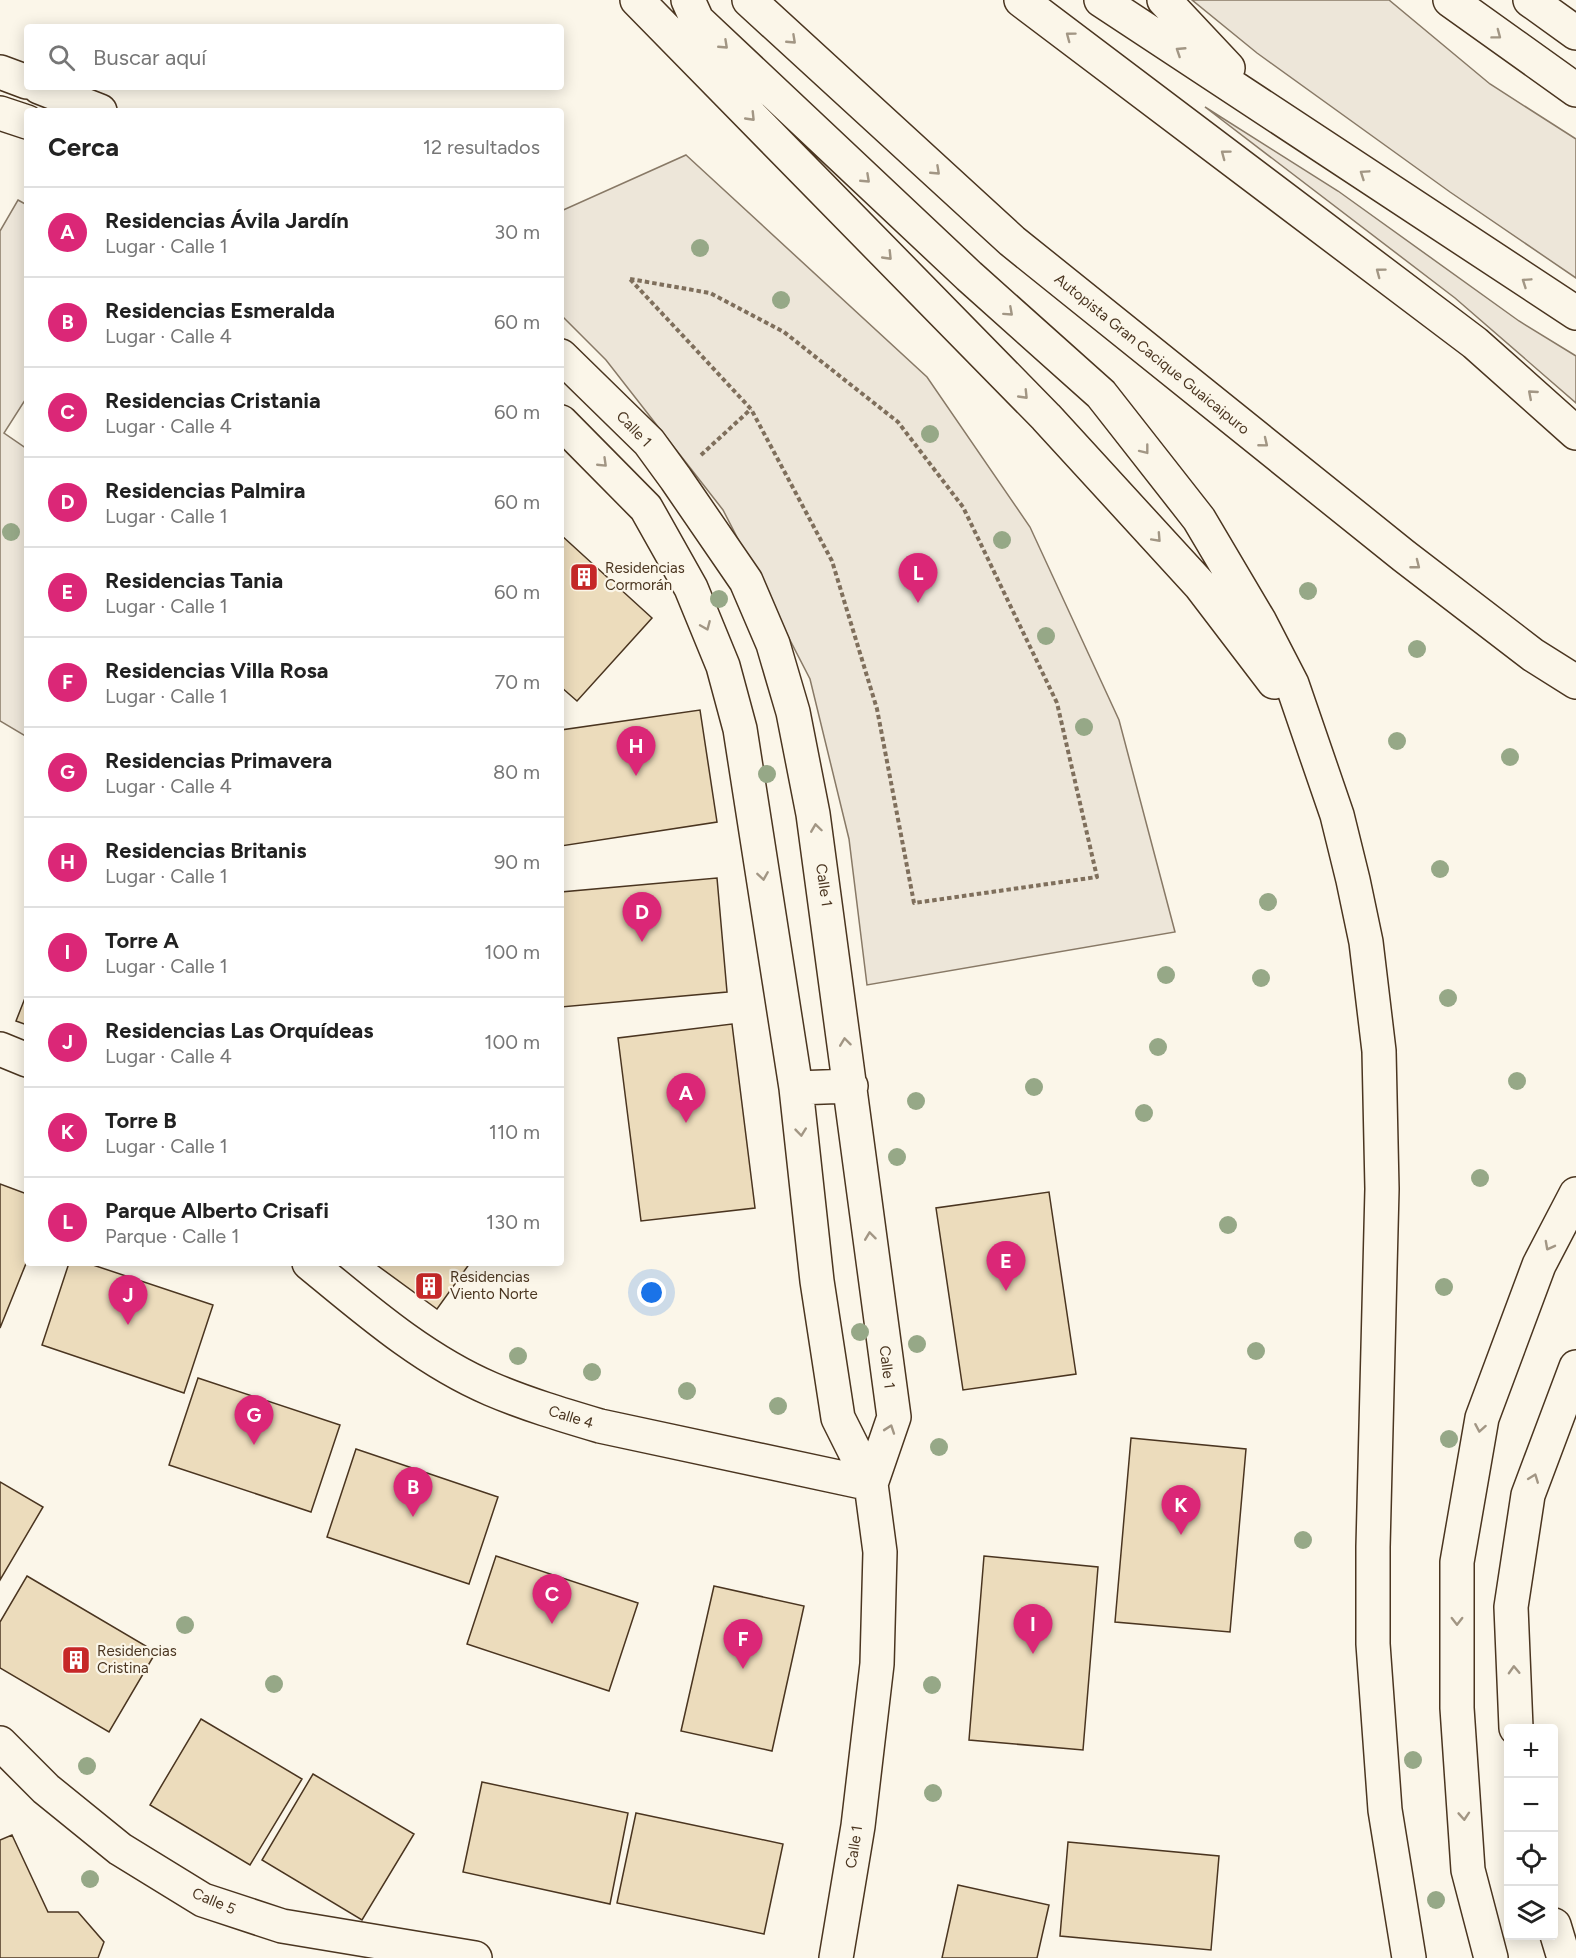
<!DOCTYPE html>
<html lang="es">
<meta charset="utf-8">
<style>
:root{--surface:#fff;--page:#f2f2f2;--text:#222;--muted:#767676;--line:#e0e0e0;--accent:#db2777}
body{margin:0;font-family:Figtree,sans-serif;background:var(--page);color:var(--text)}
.controls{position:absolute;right:18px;bottom:18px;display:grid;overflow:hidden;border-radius:6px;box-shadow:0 3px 15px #0003}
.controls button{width:54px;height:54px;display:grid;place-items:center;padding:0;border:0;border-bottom:2px solid var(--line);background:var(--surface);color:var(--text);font:30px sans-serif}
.you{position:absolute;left:652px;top:1293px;width:21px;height:21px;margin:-15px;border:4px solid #fff;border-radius:50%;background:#1a73e8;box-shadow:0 0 0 9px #1a73e833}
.badge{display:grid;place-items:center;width:39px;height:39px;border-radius:50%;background:var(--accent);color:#fff;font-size:20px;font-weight:700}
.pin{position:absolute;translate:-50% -50px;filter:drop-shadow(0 2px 3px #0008)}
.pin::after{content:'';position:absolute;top:32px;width:21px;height:18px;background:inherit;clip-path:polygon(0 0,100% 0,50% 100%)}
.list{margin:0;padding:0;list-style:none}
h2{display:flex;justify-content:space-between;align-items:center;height:78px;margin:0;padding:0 24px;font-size:26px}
h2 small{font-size:20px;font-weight:400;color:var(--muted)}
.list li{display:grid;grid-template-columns:39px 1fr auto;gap:18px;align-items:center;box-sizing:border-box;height:90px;padding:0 24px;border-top:2px solid var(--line)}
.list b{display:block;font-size:22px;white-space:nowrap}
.list p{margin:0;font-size:20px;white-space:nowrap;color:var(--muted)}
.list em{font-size:20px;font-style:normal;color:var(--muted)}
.icon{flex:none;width:33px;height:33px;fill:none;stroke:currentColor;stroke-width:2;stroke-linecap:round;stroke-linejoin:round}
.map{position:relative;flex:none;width:1576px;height:1958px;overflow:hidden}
.search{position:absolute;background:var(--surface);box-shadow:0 3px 15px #0003;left:24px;top:24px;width:540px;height:66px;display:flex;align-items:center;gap:15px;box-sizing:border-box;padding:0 21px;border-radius:6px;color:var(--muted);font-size:22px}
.panel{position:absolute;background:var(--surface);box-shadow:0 3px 15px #0003;left:24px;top:108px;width:540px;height:1158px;border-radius:6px}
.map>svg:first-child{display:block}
.green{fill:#ede6d9;stroke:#887966;stroke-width:1.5}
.building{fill:#ecdcbc;stroke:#4a3520;stroke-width:1.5}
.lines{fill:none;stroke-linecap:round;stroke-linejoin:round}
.minor-casing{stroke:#4a3520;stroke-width:36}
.major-casing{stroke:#4a3520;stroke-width:36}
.highway-casing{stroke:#4a3520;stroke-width:36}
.path{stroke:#7f6f5c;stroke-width:4;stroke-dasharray:4.5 3;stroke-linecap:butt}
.minor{stroke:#fbf6e9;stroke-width:33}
.major{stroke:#fbf6e9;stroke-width:33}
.highway{stroke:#fbf6e9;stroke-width:33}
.tree{fill:#96a887}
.oneway{stroke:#a29684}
.labels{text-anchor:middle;stroke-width:4.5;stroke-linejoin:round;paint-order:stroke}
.street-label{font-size:15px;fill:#4a3520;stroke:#fbf6e9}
.poi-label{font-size:15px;fill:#4a3520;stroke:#fbf6e9;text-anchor:start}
</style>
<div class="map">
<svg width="1576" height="1958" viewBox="0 0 1576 1958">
<rect width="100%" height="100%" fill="#fbf6e9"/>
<path class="green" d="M1192 0H1389L1490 84 1576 139V278L1450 192 1257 53Z
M1205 107 1338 191 1519 321 1576 356V403L1455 298Z
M686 155 927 377 1030 527 1119 720 1175 932 867 985 849 839 810 679 723 510 606 360 561 315V211Z
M18 200 27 205V397L4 433 27 449V737L0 721V231Z"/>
<path class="building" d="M561 535 652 618 577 701 561 687Z
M700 710 717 822 561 846V730Z
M717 878 727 992 561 1007V892Z
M27 993V1025L16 1021Z
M732 1024 755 1208 641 1221 618 1038Z
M0 1184 27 1194V1261L0 1328Z
M1049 1192 1076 1374 963 1390 936 1208Z
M69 1263H87L213 1305 184 1393 42 1345Z
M374 1263H470L437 1309Z
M198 1378 340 1425 311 1512 169 1465Z
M1131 1438 1246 1449 1230 1632 1115 1622Z
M356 1449 498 1497 469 1584 327 1537Z
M0 1482 43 1507 0 1580Z
M496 1556 638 1603 609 1691 467 1644Z
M984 1556 1098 1567 1083 1750 969 1740Z
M27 1576 156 1652 109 1732 0 1668V1622Z
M714 1586 804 1606 772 1751 681 1731Z
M201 1719 302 1779 250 1865 150 1805Z
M313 1774 414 1834 362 1920 262 1860Z
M482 1782 628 1813 610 1904 463 1872Z
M636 1813 783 1844 764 1934 617 1903Z
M12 1835 48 1912H78L104 1942 98 1958H0V1840Z
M1068 1842 1219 1856 1211 1950 1060 1936Z
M958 1885 1049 1905 1037 1958H942Z"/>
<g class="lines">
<g class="minor-casing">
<path id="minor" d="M1530 0 1576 33
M0 72 27 82
M39 87 100 111
M0 113 27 122
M561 356 649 442 676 479 746 581 773 644 793 712 813 814 894 1417 871 1484
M561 422 646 508 691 588 723 666 740 729 796 1088 817 1281 838 1418 871 1484 880 1552 877 1664 858 1826 836 1958
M0 1049 27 1060
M796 1088 851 1086
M309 1263C365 1309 423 1360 491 1389 526 1404 563 1415 600 1426L871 1484
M0 1743 46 1789 120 1849 203 1900 282 1926 475 1958"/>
</g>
<g class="major-casing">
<path id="major" d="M1450 0 1576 90"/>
</g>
<g class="highway-casing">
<path id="highway" d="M637 0 1046 417 1200 585 1274 682
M688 0 697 20 969 276 1101 394 1199 519 1260 622 1292 684 1337 815 1353 880 1366 942 1379 1051 1382 1189 1373 1547V1644L1385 1810 1409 1958
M749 0 1012 241 1404 556 1533 655 1576 682
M1021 0 1475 343 1576 433
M1101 0 1576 313
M1164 0 1228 68
M1516 1728 1511 1607 1528 1495 1576 1367
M1554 1925 1564 1958
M1491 1958 1468 1870 1457 1708V1562L1482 1418 1539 1265 1576 1194"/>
</g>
<path class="path" d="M630 279 710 293 784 332 898 422 963 507 1057 703 1097 877 914 903 877 709 832 561 751 409Z
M701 455 751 409"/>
<use href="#minor" class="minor"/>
<use href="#major" class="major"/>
<use href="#highway" class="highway"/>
</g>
<g class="tree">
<circle cx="700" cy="248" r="9"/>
<circle cx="781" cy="300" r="9"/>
<circle cx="930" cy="434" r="9"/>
<circle cx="11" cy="532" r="9"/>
<circle cx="1002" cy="540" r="9"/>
<circle cx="1308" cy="591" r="9"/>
<circle cx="719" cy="599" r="9"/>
<circle cx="1046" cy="636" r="9"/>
<circle cx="1417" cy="649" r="9"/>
<circle cx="1084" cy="727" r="9"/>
<circle cx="1397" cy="741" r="9"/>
<circle cx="1510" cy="757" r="9"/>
<circle cx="767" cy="774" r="9"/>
<circle cx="1440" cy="869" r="9"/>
<circle cx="1268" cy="902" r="9"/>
<circle cx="1166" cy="975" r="9"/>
<circle cx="1261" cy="978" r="9"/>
<circle cx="1448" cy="998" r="9"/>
<circle cx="1158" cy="1047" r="9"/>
<circle cx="1517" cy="1081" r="9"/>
<circle cx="1034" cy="1087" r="9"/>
<circle cx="916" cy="1101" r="9"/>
<circle cx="1144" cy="1113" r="9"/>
<circle cx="897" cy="1157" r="9"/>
<circle cx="1480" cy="1178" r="9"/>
<circle cx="1228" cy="1225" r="9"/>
<circle cx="1444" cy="1287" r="9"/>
<circle cx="860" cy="1332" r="9"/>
<circle cx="917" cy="1344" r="9"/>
<circle cx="1256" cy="1351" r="9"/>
<circle cx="518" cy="1356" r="9"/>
<circle cx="592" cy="1372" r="9"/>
<circle cx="687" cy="1391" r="9"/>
<circle cx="778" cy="1406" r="9"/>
<circle cx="1449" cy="1439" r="9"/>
<circle cx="939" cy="1447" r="9"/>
<circle cx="1303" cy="1540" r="9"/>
<circle cx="185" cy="1625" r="9"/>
<circle cx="274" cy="1684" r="9"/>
<circle cx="932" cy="1685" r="9"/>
<circle cx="1413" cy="1760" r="9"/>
<circle cx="87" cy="1766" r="9"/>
<circle cx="933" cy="1793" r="9"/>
<circle cx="90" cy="1879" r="9"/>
<circle cx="1436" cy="1900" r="9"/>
</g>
<defs><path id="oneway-chevron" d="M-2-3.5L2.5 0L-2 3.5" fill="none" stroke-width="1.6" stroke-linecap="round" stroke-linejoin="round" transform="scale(1.5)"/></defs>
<g class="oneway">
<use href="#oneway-chevron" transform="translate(1497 35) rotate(37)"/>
<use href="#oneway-chevron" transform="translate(1070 36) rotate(-143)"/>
<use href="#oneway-chevron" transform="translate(792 40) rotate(43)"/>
<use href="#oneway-chevron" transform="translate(724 45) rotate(43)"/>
<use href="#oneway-chevron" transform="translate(1180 51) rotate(-147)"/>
<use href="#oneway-chevron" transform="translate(751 117) rotate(46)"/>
<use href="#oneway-chevron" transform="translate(1225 154) rotate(-143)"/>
<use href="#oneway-chevron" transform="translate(936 171) rotate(43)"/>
<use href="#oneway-chevron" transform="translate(1364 174) rotate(-146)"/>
<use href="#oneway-chevron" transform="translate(866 179) rotate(43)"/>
<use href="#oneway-chevron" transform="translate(888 256) rotate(46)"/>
<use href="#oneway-chevron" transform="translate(1380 272) rotate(-143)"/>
<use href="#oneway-chevron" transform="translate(1526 282) rotate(-146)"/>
<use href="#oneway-chevron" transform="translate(1009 312) rotate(42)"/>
<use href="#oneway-chevron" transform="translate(1532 394) rotate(-139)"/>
<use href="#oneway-chevron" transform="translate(1024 395) rotate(46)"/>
<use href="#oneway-chevron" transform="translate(1264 443) rotate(39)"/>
<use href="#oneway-chevron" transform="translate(1145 450) rotate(52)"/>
<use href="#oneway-chevron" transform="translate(603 463) rotate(44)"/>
<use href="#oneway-chevron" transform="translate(1157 538) rotate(47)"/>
<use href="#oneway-chevron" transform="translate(1416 565) rotate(38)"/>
<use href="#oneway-chevron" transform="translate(706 626) rotate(67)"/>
<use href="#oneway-chevron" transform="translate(816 828) rotate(-98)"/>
<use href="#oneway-chevron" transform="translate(763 876) rotate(81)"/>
<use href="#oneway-chevron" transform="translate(845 1042) rotate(-97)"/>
<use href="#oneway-chevron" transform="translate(801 1132) rotate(84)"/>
<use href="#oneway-chevron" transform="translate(870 1236) rotate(-97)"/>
<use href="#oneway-chevron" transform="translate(1549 1246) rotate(118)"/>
<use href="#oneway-chevron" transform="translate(1480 1428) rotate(100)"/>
<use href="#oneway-chevron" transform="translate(890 1429) rotate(-71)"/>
<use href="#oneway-chevron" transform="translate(1534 1478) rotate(-69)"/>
<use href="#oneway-chevron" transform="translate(1457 1621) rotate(90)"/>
<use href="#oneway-chevron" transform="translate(1514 1670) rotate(-92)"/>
<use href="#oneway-chevron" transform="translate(1464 1816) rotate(86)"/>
</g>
<defs>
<g id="building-square" transform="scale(1.5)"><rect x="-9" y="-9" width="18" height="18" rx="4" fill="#c62828" stroke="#fbf6e9"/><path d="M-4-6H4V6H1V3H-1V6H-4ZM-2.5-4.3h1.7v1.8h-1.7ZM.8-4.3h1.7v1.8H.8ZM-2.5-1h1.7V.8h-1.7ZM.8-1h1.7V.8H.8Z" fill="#fff"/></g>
</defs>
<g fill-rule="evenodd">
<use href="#building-square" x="584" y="577"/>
<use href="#building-square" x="429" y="1286"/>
<use href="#building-square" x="76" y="1660"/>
</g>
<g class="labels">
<g class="street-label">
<text transform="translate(1152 354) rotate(39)" y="5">Autopista Gran Cacique Guaicaipuro</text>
<text transform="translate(634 429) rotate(46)" y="5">Calle 1</text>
<text transform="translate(824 885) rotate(82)" y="5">Calle 1</text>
<text transform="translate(887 1367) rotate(83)" y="5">Calle 1</text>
<text transform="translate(571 1417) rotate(17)" y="5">Calle 4</text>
<text transform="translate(854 1847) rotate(-81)" y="5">Calle 1</text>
<text transform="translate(214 1901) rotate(23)" y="5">Calle 5</text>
</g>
<g class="poi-label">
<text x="605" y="573">Residencias<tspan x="605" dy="17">Cormorán</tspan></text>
<text x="450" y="1282">Residencias<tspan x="450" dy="17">Viento Norte</tspan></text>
<text x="97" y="1656">Residencias<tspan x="97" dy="17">Cristina</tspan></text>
</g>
</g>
</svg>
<div class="controls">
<button>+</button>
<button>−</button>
<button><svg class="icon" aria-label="locate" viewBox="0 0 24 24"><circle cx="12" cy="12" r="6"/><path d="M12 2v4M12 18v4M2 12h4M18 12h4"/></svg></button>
<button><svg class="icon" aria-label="layers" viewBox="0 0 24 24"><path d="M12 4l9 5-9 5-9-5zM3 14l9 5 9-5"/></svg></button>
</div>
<div class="you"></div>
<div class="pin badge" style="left:686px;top:1123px">A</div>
<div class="pin badge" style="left:413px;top:1517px">B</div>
<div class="pin badge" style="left:552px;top:1624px">C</div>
<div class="pin badge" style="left:642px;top:942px">D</div>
<div class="pin badge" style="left:1006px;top:1291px">E</div>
<div class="pin badge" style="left:743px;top:1669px">F</div>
<div class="pin badge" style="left:254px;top:1445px">G</div>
<div class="pin badge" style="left:636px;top:776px">H</div>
<div class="pin badge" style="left:1033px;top:1654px">I</div>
<div class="pin badge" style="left:128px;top:1325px">J</div>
<div class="pin badge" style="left:1181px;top:1535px">K</div>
<div class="pin badge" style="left:918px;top:603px">L</div>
<div class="search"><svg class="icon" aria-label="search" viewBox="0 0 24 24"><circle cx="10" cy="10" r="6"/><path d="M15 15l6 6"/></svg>Buscar aquí</div>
<section class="panel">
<h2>Cerca<small>12 resultados</small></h2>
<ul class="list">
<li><span class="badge">A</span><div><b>Residencias Ávila Jardín</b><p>Lugar · Calle 1</p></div><em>30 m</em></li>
<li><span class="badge">B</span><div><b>Residencias Esmeralda</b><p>Lugar · Calle 4</p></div><em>60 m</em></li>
<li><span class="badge">C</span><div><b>Residencias Cristania</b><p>Lugar · Calle 4</p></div><em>60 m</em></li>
<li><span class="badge">D</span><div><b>Residencias Palmira</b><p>Lugar · Calle 1</p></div><em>60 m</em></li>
<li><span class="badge">E</span><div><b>Residencias Tania</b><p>Lugar · Calle 1</p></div><em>60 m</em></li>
<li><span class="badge">F</span><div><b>Residencias Villa Rosa</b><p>Lugar · Calle 1</p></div><em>70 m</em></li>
<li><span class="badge">G</span><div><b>Residencias Primavera</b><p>Lugar · Calle 4</p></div><em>80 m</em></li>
<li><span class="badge">H</span><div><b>Residencias Britanis</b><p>Lugar · Calle 1</p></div><em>90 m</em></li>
<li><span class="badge">I</span><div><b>Torre A</b><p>Lugar · Calle 1</p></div><em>100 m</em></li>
<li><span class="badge">J</span><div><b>Residencias Las Orquídeas</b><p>Lugar · Calle 4</p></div><em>100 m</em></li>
<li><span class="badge">K</span><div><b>Torre B</b><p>Lugar · Calle 1</p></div><em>110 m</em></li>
<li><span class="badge">L</span><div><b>Parque Alberto Crisafi</b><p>Parque · Calle 1</p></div><em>130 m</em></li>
</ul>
</section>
</div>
